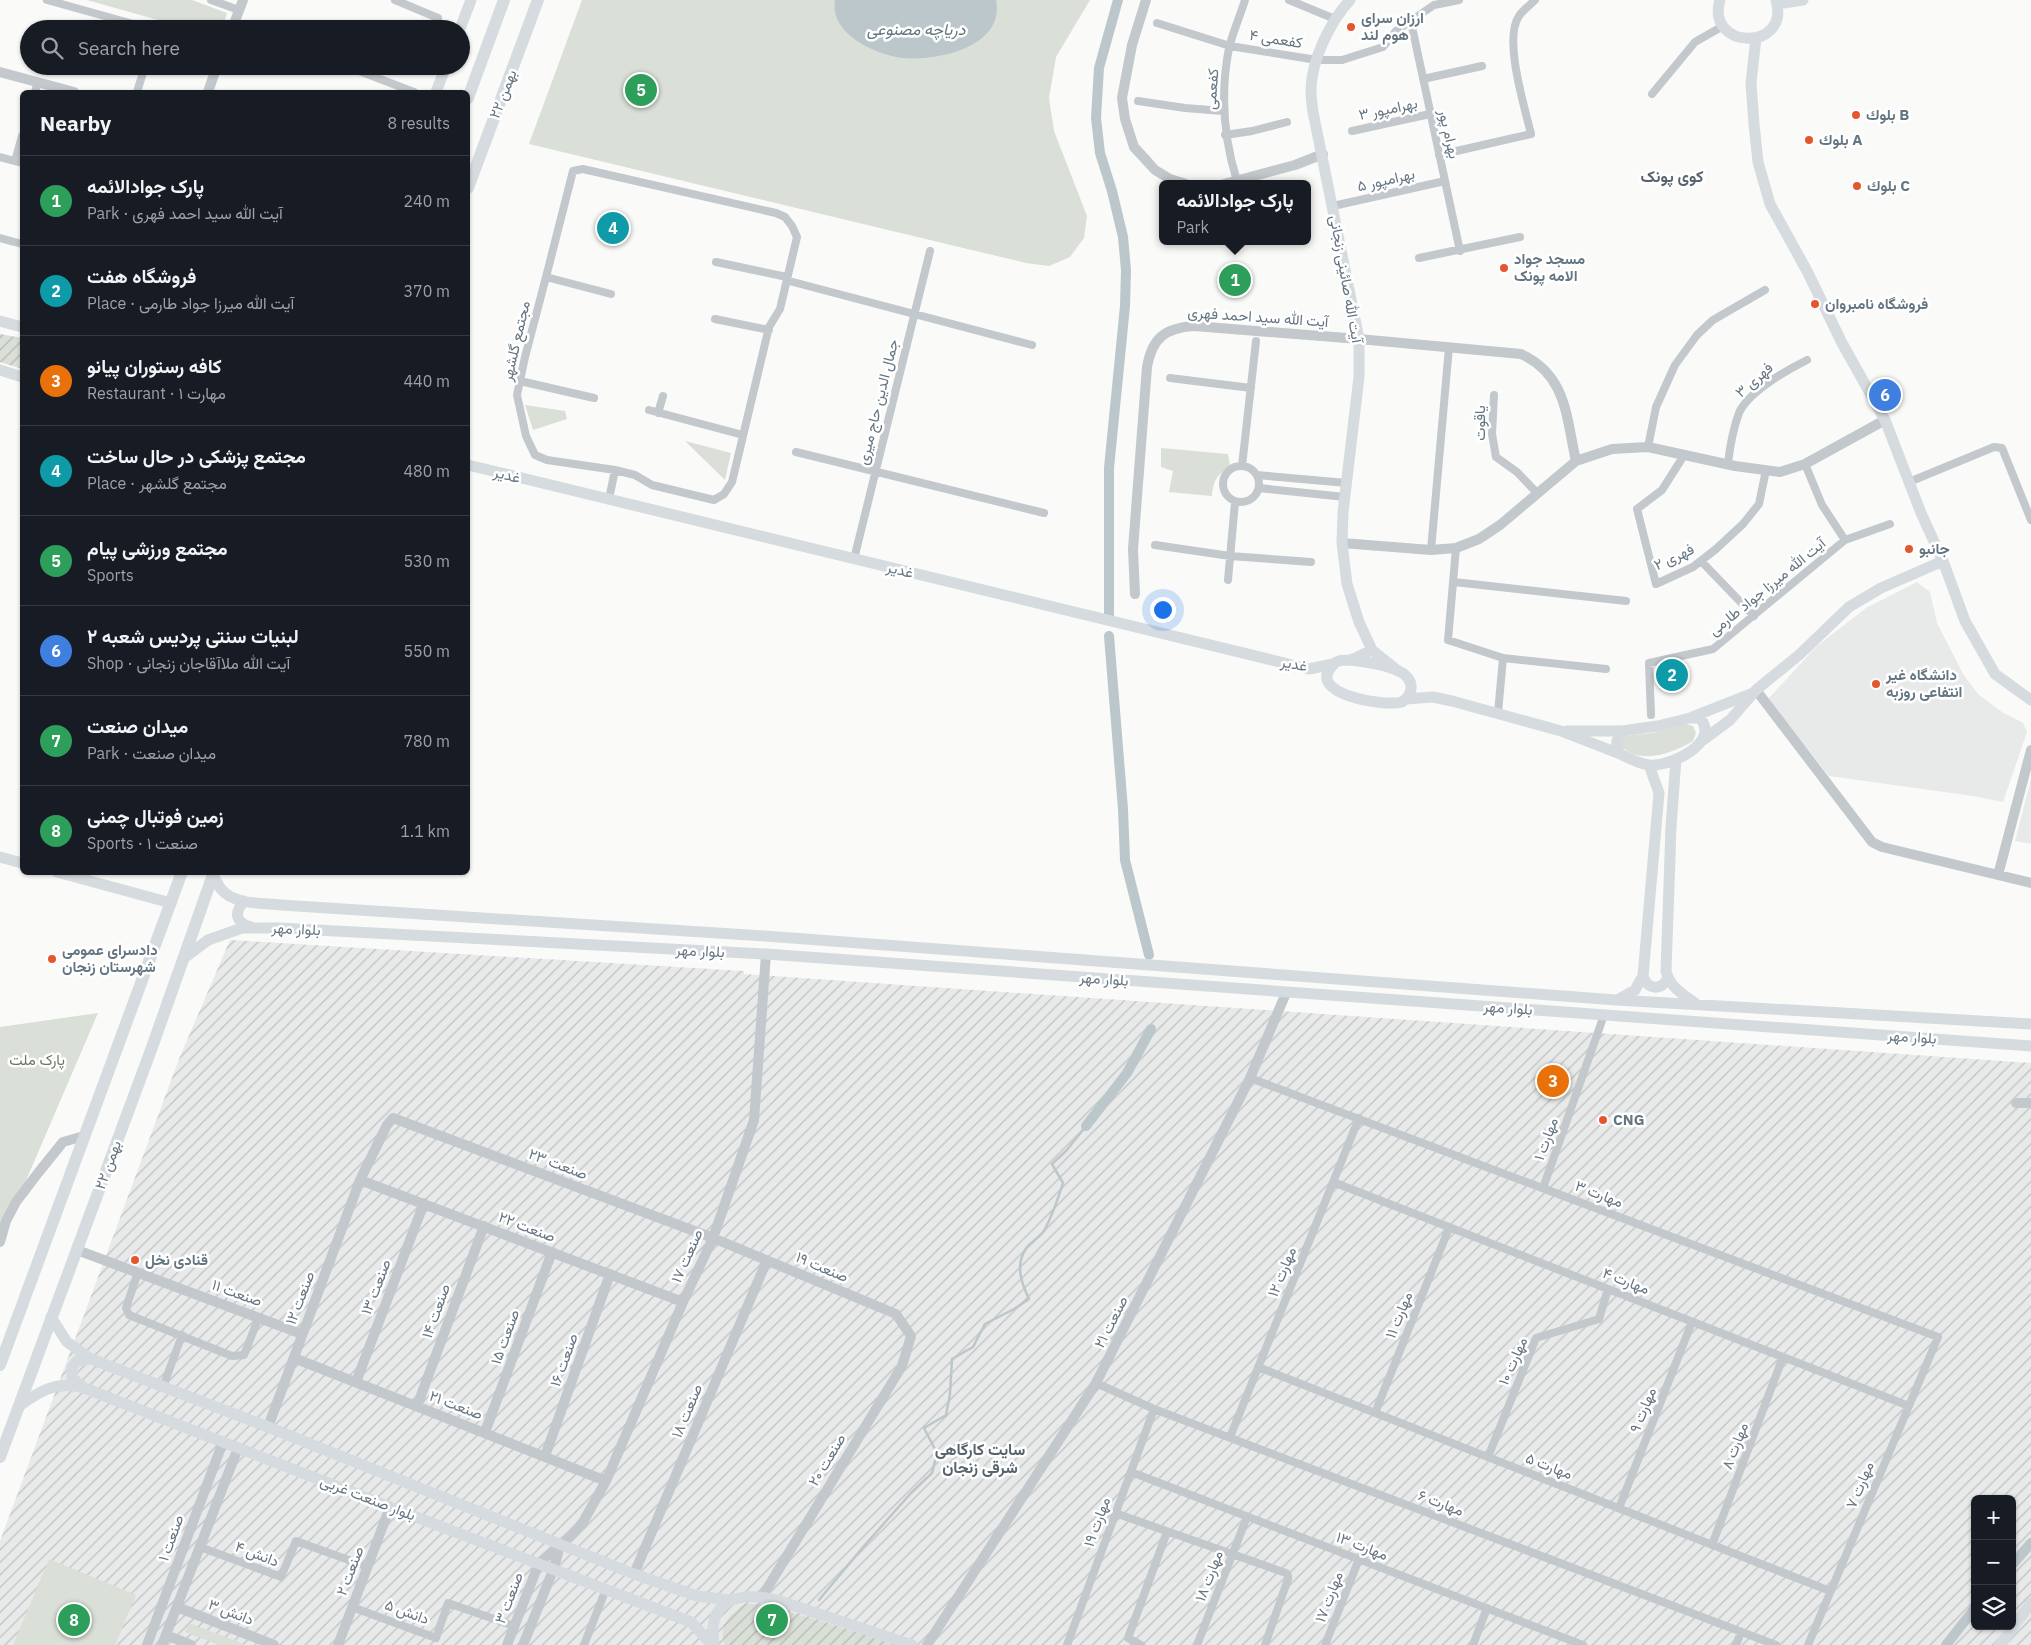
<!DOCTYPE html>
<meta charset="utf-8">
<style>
:root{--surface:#171b24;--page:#20242c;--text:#f1f3f6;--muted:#9ea1a6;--line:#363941;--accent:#e4572e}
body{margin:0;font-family:"IBM Plex Sans",Vazirmatn,sans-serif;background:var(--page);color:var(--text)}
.controls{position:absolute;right:15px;bottom:15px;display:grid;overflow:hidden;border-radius:8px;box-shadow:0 1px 4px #0004}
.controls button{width:45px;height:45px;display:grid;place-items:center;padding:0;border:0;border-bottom:1px solid var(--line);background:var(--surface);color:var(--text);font:25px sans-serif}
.you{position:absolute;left:1162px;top:609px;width:18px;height:18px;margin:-12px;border:4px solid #fff;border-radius:50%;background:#1a73e8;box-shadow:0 0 0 8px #1a73e833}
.badge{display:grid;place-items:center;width:32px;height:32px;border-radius:50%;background:var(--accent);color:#fff;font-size:16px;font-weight:700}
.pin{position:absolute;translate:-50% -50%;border:2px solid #fff;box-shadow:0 1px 5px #0006}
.popup{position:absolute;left:1159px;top:180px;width:152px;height:65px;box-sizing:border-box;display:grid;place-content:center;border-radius:8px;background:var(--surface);filter:drop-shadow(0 1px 4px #0005);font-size:16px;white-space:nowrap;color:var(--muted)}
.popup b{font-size:19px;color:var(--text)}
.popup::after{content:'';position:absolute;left:50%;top:100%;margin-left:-10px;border:10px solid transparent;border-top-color:var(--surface)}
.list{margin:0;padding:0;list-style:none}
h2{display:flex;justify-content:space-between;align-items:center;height:65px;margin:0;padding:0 20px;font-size:21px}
h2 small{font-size:16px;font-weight:400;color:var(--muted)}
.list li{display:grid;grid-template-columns:32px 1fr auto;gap:15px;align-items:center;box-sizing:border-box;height:90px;padding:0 20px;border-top:1px solid var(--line)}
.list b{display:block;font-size:19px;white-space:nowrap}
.list p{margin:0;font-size:16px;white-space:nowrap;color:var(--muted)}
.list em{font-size:16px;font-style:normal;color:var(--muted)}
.icon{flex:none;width:28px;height:28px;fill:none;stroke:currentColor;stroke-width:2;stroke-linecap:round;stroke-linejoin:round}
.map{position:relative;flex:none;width:2031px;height:1645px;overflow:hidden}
.search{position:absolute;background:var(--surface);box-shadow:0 1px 4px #0004;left:20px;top:20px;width:450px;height:55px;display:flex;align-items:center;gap:12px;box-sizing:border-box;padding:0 18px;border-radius:28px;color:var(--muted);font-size:19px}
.panel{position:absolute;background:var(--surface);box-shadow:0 1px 4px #0004;left:20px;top:90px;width:450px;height:785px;border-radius:8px}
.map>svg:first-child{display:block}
.built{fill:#e8e9e9}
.industrial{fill:url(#industrial-furrows);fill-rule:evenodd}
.green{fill:#dadfd7}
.garden{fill:url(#garden-furrows)}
.water{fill:#bbc7cb}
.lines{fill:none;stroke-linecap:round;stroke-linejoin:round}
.stream{stroke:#bbc7cb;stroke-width:2.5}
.canal{stroke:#bbc7cb;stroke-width:10}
.minor{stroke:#c3c8cc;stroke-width:8}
.tertiary{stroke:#c3c8cc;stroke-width:10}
.secondary{stroke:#d6dbdf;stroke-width:11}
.trunk{stroke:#d6dbdf;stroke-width:12}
.poi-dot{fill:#e4572e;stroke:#fff;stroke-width:2}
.labels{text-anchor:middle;stroke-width:5;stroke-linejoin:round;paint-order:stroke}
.poi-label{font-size:15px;font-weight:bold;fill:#657683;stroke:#fff;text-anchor:start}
.street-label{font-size:15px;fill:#657683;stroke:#fff}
.park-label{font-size:15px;fill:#687a64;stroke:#fff}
.water-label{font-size:16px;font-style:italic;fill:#60757c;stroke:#fff}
.neighbourhood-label{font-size:16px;font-weight:bold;fill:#57646e;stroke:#fff}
</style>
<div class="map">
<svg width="2031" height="1645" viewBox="0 0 2031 1645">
<defs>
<pattern id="industrial-furrows" width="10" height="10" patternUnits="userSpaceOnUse" patternTransform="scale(1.25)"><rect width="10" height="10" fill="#e8e9e9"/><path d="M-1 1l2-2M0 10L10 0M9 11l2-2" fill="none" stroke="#c0c1c2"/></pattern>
<pattern id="garden-furrows" width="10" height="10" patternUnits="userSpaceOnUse" patternTransform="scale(1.25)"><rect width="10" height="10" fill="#dadfd7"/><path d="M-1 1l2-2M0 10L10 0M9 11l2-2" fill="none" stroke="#b4b9b4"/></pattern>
</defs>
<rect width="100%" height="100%" fill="#fafaf8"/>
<path class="built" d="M1917 582 1930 592 1937 623 1963 674 1978 694 2002 712 2023 723 2027 732 2003 802 1973 796 1829 776 1768 699 1817 646 1866 608Z
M2031 779V844L2015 841Z"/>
<path class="industrial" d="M230 940 744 971V974L2031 1063V1645H0V1541L179 1059ZM1975 1499H2012V1626H1975Z"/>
<path class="green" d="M87 0H192L227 13 222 29H190Z
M582 0H1090L1056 57 1049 98 1054 131 1087 216 1084 238 1070 257 1049 266 1026 263 529 144Z
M525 405 565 411 567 419 533 430Z
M685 441 731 453 725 480Z
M1161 448 1228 454 1230 466C1217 475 1213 481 1212 496L1169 492 1173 471 1161 467Z
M1686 724 1693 726 1696 733 1693 741C1671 754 1639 766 1619 744L1625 736 1653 733Z
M98 1013 0 1241V1027Z
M49 1559 136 1595 115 1645H13Z
M189 1623 246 1645H219L185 1632Z"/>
<path class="garden" d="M0 334 22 338V369L0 362Z
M745 1604H765L897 1645H725C717 1626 730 1614 745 1604Z"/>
<path class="water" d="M835 0H996C1005 47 938 61 903 58 876 55 829 34 835 0Z"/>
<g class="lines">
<path class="stream" d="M819 1600 864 1546 911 1493 932 1473 937 1453 924 1428 946 1415 950 1394 952 1359 973 1347 985 1324 1014 1309 1029 1299C1022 1284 1015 1267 1025 1250 1029 1243 1039 1238 1044 1231 1052 1216 1058 1199 1063 1183L1052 1164 1066 1151 1086 1126"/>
<path class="canal" d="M1109 617V468L1125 306 1126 270 1123 237 1112 191 1100 153 1096 118 1099 68 1118 0
M1109 636 1123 809 1125 860 1149 955
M1086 1126 1127 1073 1151 1029
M2012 1565 2031 1543
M1946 1645 1975 1608"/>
<path class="minor" d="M47 0 151 29
M211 0 239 10
M395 0 438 18
M1289 0 1335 19
M1411 22 1460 251
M234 23 248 29
M1157 23 1230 46 1317 60H1342L1383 47 1396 31 1434 5 1459 0
M346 66 414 92
M1423 79 1482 66
M35 92 38 82
M137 92 145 66
M1652 94 1695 42 1723 26
M1138 101 1185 108 1223 111
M1352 131 1430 114
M1225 135 1252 131 1287 122
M1439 155 1531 134C1525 108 1503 39 1519 16 1523 10 1530 5 1535 0
M0 157 22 163
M15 161 22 136
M1237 181C1223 136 1220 94 1229 48 1233 32 1240 16 1245 0
M1333 206 1445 181
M0 238 22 244
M1419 258 1520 237
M716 262 787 277
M546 277 573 171 583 169 776 213 785 217 792 226 797 237 780 309 769 327 732 482 724 494 714 500 652 485 635 475 615 470 547 460 535 455 526 436 517 395 525 357 546 277 611 294
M793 282 1032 345
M715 319 769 330
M1170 378 1251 388
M520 381 594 398
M1494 395 1492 434 1496 457 1517 472 1537 493
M649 410 743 435
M658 413 663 396
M1648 447 1656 407 1675 365 1697 335 1713 320 1765 290
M796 452 1044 513
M1681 460 1662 490 1637 509 1656 584 1693 567 1716 549 1743 524 1759 504 1766 470
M1728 463C1730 446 1733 429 1739 413 1748 392 1787 370 1807 360
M1805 464 1822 505 1845 540
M1223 484a18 18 0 1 1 36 0a18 18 0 1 1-36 0Z
M1242 466 1256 341
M1257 475 1347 483
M1909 482 1994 447 2002 448 2031 520
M1259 488 1345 497
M609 499 615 470
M1155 545 1230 556 1311 562
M1456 548 1448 640 1503 658
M1431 550 1449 347
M854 559 930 251
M1701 561 1754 616
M1228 580 1235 502
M1454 582 1626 601
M1498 713 1503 658 1606 669
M1651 715 1649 663 1713 649 1845 540 1890 524
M1250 1078 1938 1337 1808 1645
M1333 1182 1909 1406
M1543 1188 1604 1015
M138 1272 126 1308 129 1315 232 1356 244 1355 259 1317
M1258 1367 1830 1591
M1096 1383 1154 1409 1776 1645
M163 1387 182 1335
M1375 1413 1449 1228
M1230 1437 1359 1118
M1488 1457 1536 1338 1599 1319 1608 1289
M1131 1472 1583 1645
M1619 1508 1692 1322
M1115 1513 1286 1573 1288 1576V1579L1265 1645
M1712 1545 1783 1357
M200 1547 281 1577 296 1541 368 1567
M352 1607 436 1638 448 1603 514 1626
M584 1645 606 1589
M1067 1645 1154 1409
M1141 1645 1128 1638 1167 1532
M1197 1645 1247 1517
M1325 1645 1359 1559
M1473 1645 1487 1608
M1736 1645 1741 1632"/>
<path class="tertiary" d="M1146 0 1132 45 1122 98 1125 119 1134 147 1146 160 1155 170 1170 179 1186 184
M232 29 243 0
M0 72 74 92
M208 92 217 66
M1224 184 1295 165 1323 154
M1342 543 1431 550 1456 548 1479 539 1500 525 1576 461 1612 449 1648 447 1735 466 1780 472 1805 464 1885 420
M1135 594 1133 549 1147 367C1152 338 1165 328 1194 326L1359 339 1521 354C1567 375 1566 417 1576 461
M1756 690 1872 842 1882 847 2031 883
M1998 875 2031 750
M2016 1103H2031
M360 1180 683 1302
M0 1242 6 1221 16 1202 38 1173 63 1142 84 1136
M77 1250 302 1334
M294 1358 606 1481
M356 1382 424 1203
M417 1406 484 1226
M268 1427 360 1180 387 1125 393 1118 713 1238 896 1314 911 1336 902 1366 762 1597
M485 1432 552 1252
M545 1456 610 1274
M634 1574 767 1260
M177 1607 274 1645
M166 1635 191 1645
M147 1645 223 1442
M162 1645 238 1448
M338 1645 390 1507
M507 1645 539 1563 574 1533 583 1522 606 1481 683 1302 713 1238 754 1120 766 954
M523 1645 554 1568 560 1545
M927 1645 1096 1383 1250 1078 1286 993"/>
<path class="secondary" d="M1350 0C1330 22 1312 59 1311 89 1311 97 1312 105 1313 112L1359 339V377L1343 512 1342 543 1347 584 1359 622 1372 650 1398 671
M1720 0C1705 50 1791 52 1776 0
M1777 4 1803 0
M460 29 471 0
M1756 38 1751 83 1754 124 1758 162 1770 204 1807 271 1842 343 1885 420 1921 513 1943 561 1965 621 1995 674 2031 700
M436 92 446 66
M0 321 22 327
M0 370 22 377
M468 465 1309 669 1333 664
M1351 660C1366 662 1409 666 1411 685 1412 693 1408 698 1402 702 1385 707 1304 694 1333 665 1338 659 1343 661 1350 660 1357 658 1365 653 1372 650
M1406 699 1433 697 1452 701 1561 731 1620 754
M1692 717 1753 693
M1690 718H1700C1721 743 1670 767 1649 765 1639 764 1629 758 1620 754 1615 744 1616 740 1622 731L1658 726Z
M1567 731H1622
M1703 740 1730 720 1756 690 1799 655 1849 607 1881 588 1943 561
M1676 759 1671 827 1666 971C1670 987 1682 994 1695 1003
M0 857 22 863
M57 872 171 903
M213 875C216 880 218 885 221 889 234 905 263 903 281 905L765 936 1616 1000 2031 1024
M244 901C234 913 235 922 251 927
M184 958 208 940 242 928H279L766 954 2031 1046
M1643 976C1648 990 1661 991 1668 978
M1619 999 1635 990 1643 976 1659 793 1649 765
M51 1317 67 1342 91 1359 268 1427 634 1574 697 1596 730 1600
M82 1386 72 1378V1367L77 1361 91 1359
M18 1407C39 1391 58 1380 84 1388L390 1507 691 1622 712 1645
M714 1645C706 1596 743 1591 780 1601L912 1645
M2000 1645 2031 1603"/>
<path class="trunk" d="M468 98 504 0
M468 188 538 0
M0 1365 182 872
M0 1457 151 1050 214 872"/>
</g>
<g class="poi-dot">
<circle cx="1351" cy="27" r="5"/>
<circle cx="1856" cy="115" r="5"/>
<circle cx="1809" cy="140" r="5"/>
<circle cx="1857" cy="186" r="5"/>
<circle cx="1504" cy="268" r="5"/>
<circle cx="1815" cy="304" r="5"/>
<circle cx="1909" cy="549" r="5"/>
<circle cx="1876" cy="684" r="5"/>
<circle cx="52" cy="959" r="5"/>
<circle cx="1603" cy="1120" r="5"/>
<circle cx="135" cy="1260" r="5"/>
</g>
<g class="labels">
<g class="poi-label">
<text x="1361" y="23">ارزان سرای<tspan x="1361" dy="17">هوم لند</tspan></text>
<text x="1866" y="120">بلوك B</text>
<text x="1819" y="145">بلوك A</text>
<text x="1867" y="191">بلوك C</text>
<text x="1514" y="264">مسجد جواد<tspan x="1514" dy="17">الامه پونک</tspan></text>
<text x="1825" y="309">فروشگاه نامبروان</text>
<text x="1919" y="554">جانبو</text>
<text x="1886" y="680">دانشگاه غیر<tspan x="1886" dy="17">انتفاعی روزبه</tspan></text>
<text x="62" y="955">دادسرای عمومی<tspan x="62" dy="17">شهرستان زنجان</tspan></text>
<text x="1613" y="1125">CNG</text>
<text x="145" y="1265">قنادی نخل</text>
</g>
<g class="street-label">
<text transform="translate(1276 39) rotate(9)" y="5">کفعمی ۴</text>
<text transform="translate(1212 89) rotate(-86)" y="5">کفعمی</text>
<text transform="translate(503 94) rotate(-69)" y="5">۲۲ بهمن</text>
<text transform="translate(1388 109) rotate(-12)" y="5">بهرامپور ۳</text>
<text transform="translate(1449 134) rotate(77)" y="5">بهرام پور</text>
<text transform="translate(1386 180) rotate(-13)" y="5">بهرامپور ۵</text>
<text transform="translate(1346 279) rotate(80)" y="5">آیت الله صائینی زنجانی</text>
<text transform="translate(1258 317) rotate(4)" y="5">آیت الله سید احمد فهری</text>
<text transform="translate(516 341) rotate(-77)" y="5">مجتمع گلشهر</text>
<text transform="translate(1754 380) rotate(-41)" y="5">فهری ۳</text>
<text transform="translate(878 402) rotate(-76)" y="5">جمال الدین حاج میری</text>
<text transform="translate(1480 423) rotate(-90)" y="5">یاقوت</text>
<text transform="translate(507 475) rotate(14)" y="5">غدیر</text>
<text transform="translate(1674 557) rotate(-25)" y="5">فهری ۲</text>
<text transform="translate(900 570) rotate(14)" y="5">غدیر</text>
<text transform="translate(1767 587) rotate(-39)" y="5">آیت الله میرزا جواد طارمی</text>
<text transform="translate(1294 664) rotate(10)" y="5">غدیر</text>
<text transform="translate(296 929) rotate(3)" y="5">بلوار مهر</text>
<text transform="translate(700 951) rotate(3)" y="5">بلوار مهر</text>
<text transform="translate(1104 979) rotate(4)" y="5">بلوار مهر</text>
<text transform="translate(1508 1008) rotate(4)" y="5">بلوار مهر</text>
<text transform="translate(1912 1037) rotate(4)" y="5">بلوار مهر</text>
<text transform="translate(1546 1139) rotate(-70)" y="5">مهارت ۱</text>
<text transform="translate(558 1164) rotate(21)" y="5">صنعت ۲۳</text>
<text transform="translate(108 1165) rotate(-70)" y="5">۲۲ بهمن</text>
<text transform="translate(1599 1194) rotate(21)" y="5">مهارت ۳</text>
<text transform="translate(527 1227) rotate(21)" y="5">صنعت ۲۲</text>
<text transform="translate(687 1256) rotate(-66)" y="5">صنعت ۱۷</text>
<text transform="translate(822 1267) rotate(23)" y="5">صنعت ۱۹</text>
<text transform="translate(1282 1272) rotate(-68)" y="5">مهارت ۱۲</text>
<text transform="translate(1626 1281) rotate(21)" y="5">مهارت ۴</text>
<text transform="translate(376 1287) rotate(-69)" y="5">صنعت ۱۳</text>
<text transform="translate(237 1293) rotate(20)" y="5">صنعت ۱۱</text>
<text transform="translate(300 1298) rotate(-69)" y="5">صنعت ۱۲</text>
<text transform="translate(436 1311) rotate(-70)" y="5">صنعت ۱۴</text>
<text transform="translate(1399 1315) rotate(-68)" y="5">مهارت ۱۱</text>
<text transform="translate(1111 1322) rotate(-63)" y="5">صنعت ۲۱</text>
<text transform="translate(505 1337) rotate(-70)" y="5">صنعت ۱۵</text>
<text transform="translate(564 1360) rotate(-70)" y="5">صنعت ۱۶</text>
<text transform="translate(1513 1361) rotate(-66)" y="5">مهارت ۱۰</text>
<text transform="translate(456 1405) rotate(21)" y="5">صنعت ۲۱</text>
<text transform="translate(1643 1410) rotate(-68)" y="5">مهارت ۹</text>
<text transform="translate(687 1411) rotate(-67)" y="5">صنعت ۱۸</text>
<text transform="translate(1735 1446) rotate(-69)" y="5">مهارت ۸</text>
<text transform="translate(827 1460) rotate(-59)" y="5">صنعت ۲۰</text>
<text transform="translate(1549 1466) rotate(21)" y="5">مهارت ۵</text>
<text transform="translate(1860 1485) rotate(-67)" y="5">مهارت ۷</text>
<text transform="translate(368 1498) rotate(21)" y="5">بلوار صنعت غربی</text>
<text transform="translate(1441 1503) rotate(21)" y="5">مهارت ۶</text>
<text transform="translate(1097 1522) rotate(-70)" y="5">مهارت ۱۹</text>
<text transform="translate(171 1538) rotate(-70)" y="5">صنعت ۱</text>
<text transform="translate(1362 1546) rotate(21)" y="5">مهارت ۱۳</text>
<text transform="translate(257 1554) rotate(21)" y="5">دانش ۴</text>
<text transform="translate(350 1571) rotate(-69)" y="5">صنعت ۲</text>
<text transform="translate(1209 1576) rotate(-69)" y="5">مهارت ۱۸</text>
<text transform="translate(1329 1597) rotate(-69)" y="5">مهارت ۱۷</text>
<text transform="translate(509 1598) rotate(-69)" y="5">صنعت ۳</text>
<text transform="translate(231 1612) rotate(21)" y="5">دانش ۳</text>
<text transform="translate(407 1612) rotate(20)" y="5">دانش ۵</text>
</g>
<g class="park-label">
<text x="37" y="1065">پارک ملت</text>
</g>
<g class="water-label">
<text x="916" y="35">دریاچه مصنوعی</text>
</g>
<g class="neighbourhood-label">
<text x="1672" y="182">کوی پونک</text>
<text x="980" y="1455">سایت کارگاهی<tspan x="980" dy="18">شرقی زنجان</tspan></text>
</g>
</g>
</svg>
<div class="controls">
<button>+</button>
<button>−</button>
<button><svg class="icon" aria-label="layers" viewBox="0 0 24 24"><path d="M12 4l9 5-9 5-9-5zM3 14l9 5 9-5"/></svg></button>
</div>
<div class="you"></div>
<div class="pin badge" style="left:1235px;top:280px;background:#2e9e5b">1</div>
<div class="popup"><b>پارک جوادالائمه</b>Park</div>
<div class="pin badge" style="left:1672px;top:675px;background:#0f9aa8">2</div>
<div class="pin badge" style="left:1553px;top:1081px;background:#e8710a">3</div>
<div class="pin badge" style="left:613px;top:228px;background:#0f9aa8">4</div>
<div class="pin badge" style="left:641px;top:90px;background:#2e9e5b">5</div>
<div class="pin badge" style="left:1885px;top:395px;background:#3f7fe0">6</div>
<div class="pin badge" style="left:772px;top:1620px;background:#2e9e5b">7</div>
<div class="pin badge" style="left:74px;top:1620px;background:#2e9e5b">8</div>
<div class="search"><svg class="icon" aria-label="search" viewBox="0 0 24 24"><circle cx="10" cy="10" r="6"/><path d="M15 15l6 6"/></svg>Search here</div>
<section class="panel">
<h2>Nearby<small>8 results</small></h2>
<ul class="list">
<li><span class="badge" style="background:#2e9e5b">1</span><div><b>پارک جوادالائمه</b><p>Park · آیت الله سید احمد فهری</p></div><em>240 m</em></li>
<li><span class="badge" style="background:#0f9aa8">2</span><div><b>فروشگاه هفت</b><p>Place · آیت الله میرزا جواد طارمی</p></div><em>370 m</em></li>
<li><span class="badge" style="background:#e8710a">3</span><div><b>كافه رستوران پيانو</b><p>Restaurant · مهارت ۱</p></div><em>440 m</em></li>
<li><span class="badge" style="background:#0f9aa8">4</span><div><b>مجتمع پزشکی در حال ساخت</b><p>Place · مجتمع گلشهر</p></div><em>480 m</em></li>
<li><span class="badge" style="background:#2e9e5b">5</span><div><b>مجتمع ورزشی پیام</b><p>Sports</p></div><em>530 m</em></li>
<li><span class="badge" style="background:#3f7fe0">6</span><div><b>لبنیات سنتی پردیس شعبه ۲</b><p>Shop · آیت الله ملاآقاجان زنجانی</p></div><em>550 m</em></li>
<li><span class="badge" style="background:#2e9e5b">7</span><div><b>میدان صنعت</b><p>Park · میدان صنعت</p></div><em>780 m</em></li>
<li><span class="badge" style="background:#2e9e5b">8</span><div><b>زمین فوتبال چمنی</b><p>Sports · صنعت ۱</p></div><em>1.1 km</em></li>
</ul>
</section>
</div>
